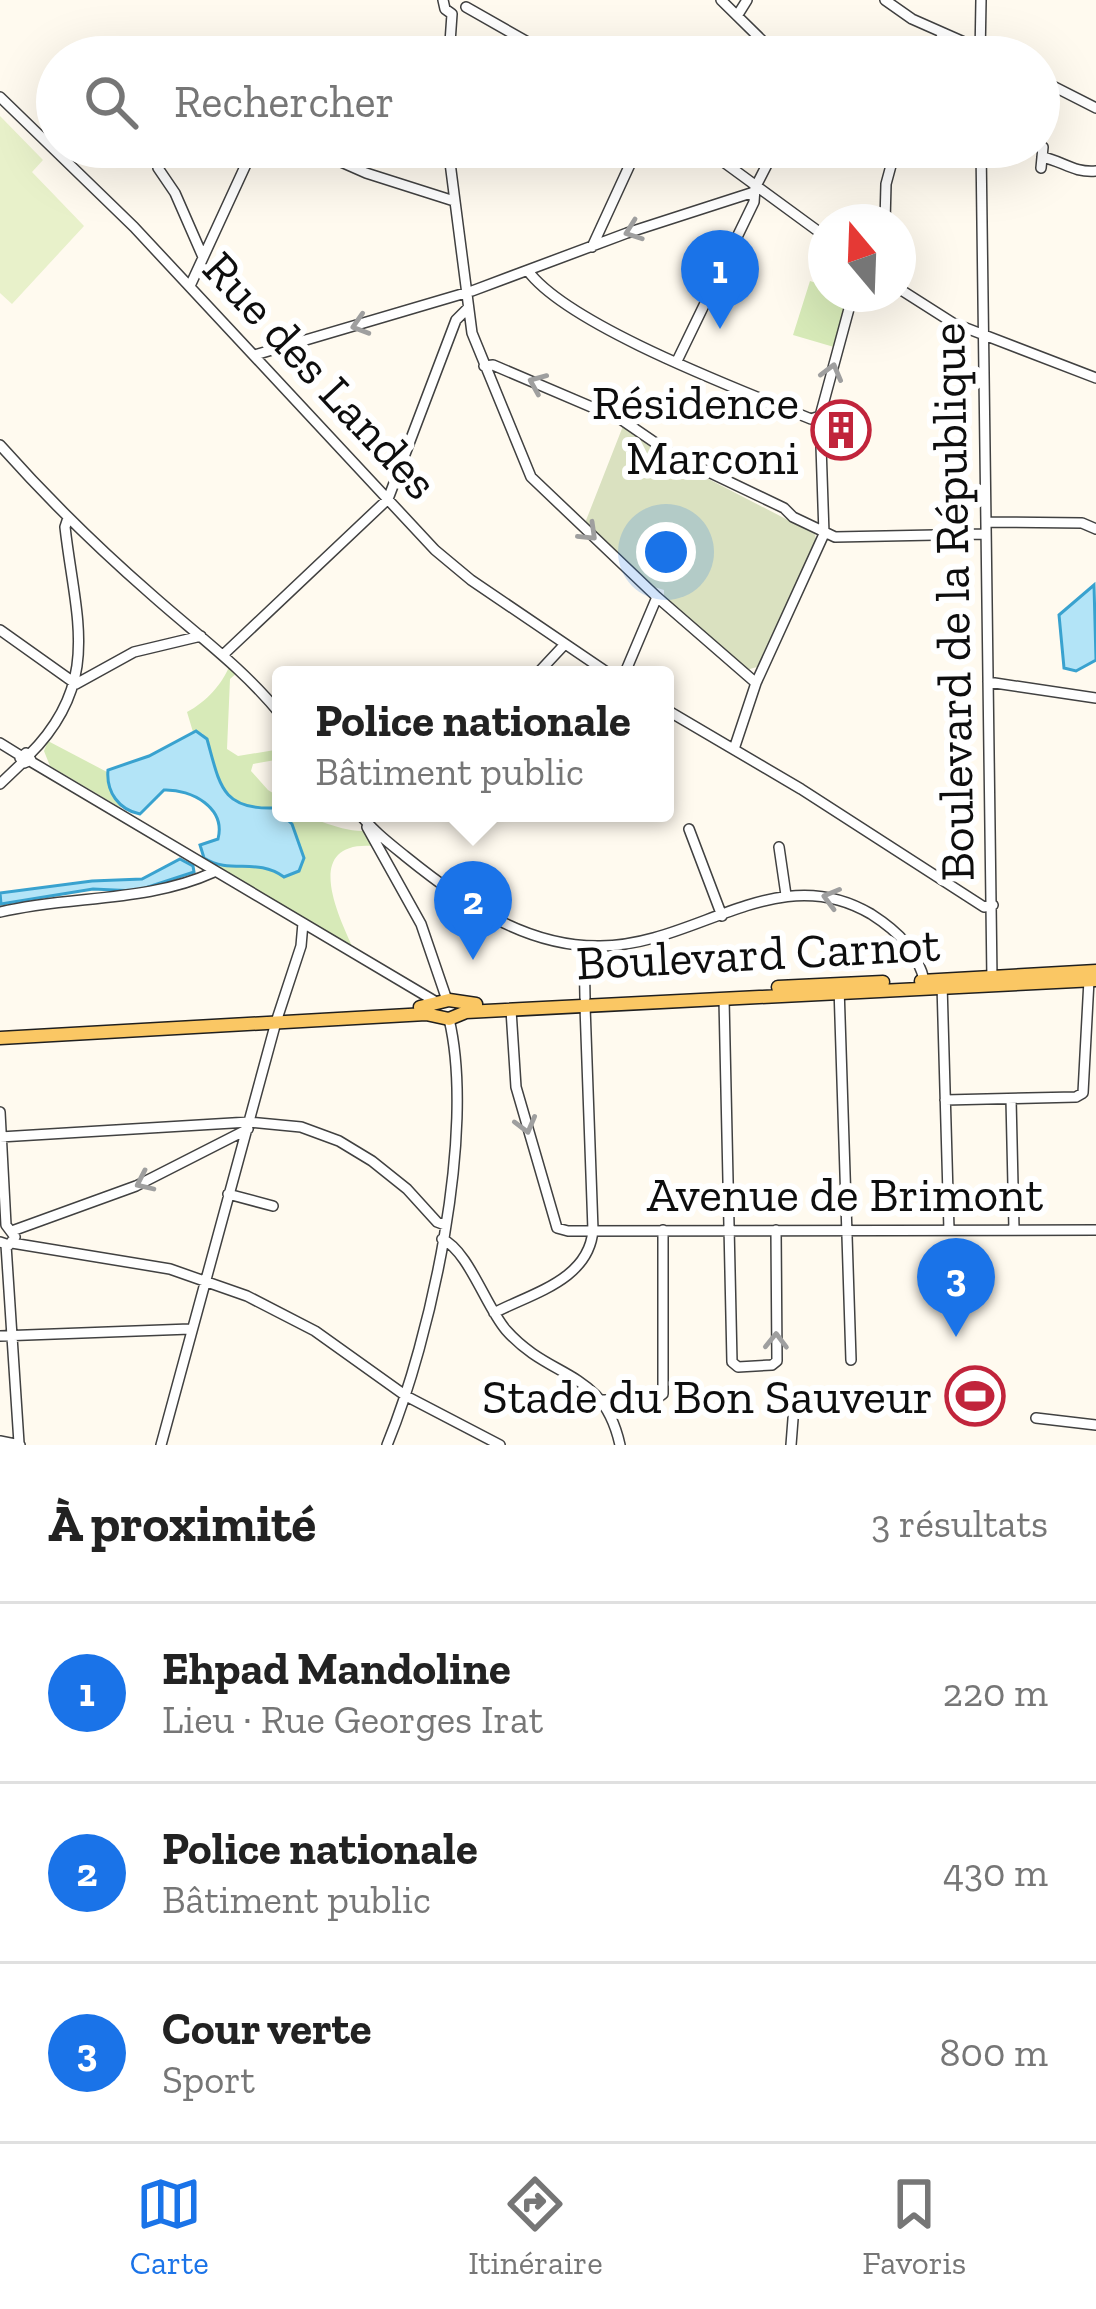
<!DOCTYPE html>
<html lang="fr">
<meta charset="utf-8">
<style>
:root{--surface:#fff;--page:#f6f6f6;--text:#222;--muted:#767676;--line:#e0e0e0;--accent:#1a73e8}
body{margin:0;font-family:"Zilla Slab",serif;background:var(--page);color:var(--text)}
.compass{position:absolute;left:808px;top:204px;width:108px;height:108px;border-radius:50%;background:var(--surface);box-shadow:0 12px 48px #0002;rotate:341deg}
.you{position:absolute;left:666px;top:552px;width:42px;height:42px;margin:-30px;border:9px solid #fff;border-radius:50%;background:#1a73e8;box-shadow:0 0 0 18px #1a73e833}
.badge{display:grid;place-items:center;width:78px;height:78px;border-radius:50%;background:var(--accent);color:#fff;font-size:39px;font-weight:700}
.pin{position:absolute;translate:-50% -99px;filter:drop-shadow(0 3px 6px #0008)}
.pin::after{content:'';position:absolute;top:63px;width:42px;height:36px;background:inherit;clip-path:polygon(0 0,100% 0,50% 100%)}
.popup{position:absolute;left:272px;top:666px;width:402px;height:156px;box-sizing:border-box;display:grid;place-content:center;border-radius:12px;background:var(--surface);filter:drop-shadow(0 3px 9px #0005);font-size:39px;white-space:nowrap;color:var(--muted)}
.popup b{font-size:45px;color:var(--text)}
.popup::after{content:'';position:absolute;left:50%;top:100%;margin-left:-24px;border:24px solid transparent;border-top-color:var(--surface)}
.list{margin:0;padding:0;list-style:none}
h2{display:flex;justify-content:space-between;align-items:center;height:156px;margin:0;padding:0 48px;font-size:51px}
h2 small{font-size:39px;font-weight:400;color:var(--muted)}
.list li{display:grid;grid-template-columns:78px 1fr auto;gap:36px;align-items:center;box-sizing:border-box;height:180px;padding:0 48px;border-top:3px solid var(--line)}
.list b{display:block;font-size:45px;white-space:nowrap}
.list p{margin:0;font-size:39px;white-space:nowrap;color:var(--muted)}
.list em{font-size:39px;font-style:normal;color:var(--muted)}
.icon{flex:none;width:66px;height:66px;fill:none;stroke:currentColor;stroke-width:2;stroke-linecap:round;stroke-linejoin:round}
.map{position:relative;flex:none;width:1096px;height:1445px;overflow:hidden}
.search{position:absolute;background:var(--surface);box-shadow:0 12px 48px #0002;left:36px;right:36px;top:36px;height:132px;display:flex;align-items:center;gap:30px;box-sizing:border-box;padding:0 42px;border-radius:66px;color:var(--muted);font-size:45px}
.sheet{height:696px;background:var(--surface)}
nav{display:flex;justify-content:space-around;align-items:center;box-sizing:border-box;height:168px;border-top:3px solid var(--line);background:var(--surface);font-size:33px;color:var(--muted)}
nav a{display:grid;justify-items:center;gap:6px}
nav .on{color:var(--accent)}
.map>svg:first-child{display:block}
.green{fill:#d7eab8}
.cemetery{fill:#dae1c0}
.pitch{fill:#e8f1ca}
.water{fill:#b3e4f7;stroke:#39a2cf;stroke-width:3}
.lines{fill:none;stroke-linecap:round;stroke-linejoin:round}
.minor-casing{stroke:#414141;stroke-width:12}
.major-casing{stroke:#1f1f1f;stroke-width:15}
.minor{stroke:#fff;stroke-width:9}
.major{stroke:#fac764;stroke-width:12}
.oneway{stroke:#9f9f9f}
.labels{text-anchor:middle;stroke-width:12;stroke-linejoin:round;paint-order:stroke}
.street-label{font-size:48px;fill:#0e0e0e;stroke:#fff}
.poi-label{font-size:48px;fill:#0e0e0e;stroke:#fff;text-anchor:end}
</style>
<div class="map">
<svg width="1096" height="1445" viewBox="0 0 1096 1445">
<rect width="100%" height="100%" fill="#fffaef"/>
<path class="green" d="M810 281 826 286V294H849L834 347 793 335Z
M230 664 239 671 230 679 227 749 238 756 281 749V759L253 764 251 771 268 790 281 798V813C311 813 334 831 363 831L373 846C304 841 336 911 352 946L214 864H261L274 870 300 843 292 824 278 810C269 808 257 812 248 809 213 799 219 755 202 733L193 732 187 712C206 702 223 684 230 664Z
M48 741 107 772 113 796 121 808 50 766 44 751Z"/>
<path class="cemetery" d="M623 426 668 458 815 534 816 540 757 667 746 670 664 596V590L654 587 585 523Z"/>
<path class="pitch" d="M0 116 43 160 32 172 84 226 12 304 0 293Z"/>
<path class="water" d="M1094 585 1096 660 1076 671 1064 668 1059 615Z
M196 731 207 739C220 785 221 810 275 808L292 824 304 858 299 871 284 877C256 857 231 875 204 858L200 845 218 839C226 808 192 789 164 790L140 814C119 810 106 792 108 770L149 756Z
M180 859 193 866 194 872 136 891 93 889 1 904 0 893 92 881 142 879Z"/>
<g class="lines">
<g class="minor-casing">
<path id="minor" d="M443 0 445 9 452 14
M721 0 779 57
M885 0 912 19 998 57
M466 7 554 57
M737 16 747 0
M449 57 452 14
M933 57 943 33
M980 57 981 0
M1039 79 1096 108
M0 97 134 227 435 550 471 580 611 675
M307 147 366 173 454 201
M448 147 472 333 531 477 657 597 756 683
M703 147 826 237
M981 147 992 979
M160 157 158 168 175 193 203 257
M1042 157C1063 161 1073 173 1096 171
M1041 168 1043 147
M885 222 886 184 896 147
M592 247 638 147
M528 271C569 326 743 391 811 419L820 416 853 294
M190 286 254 147
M898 288 953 323 1096 378
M255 355 472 291 627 233 754 192
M677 361 754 202 755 188 776 147
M484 366 493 365 622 420 673 455 784 508 793 517 835 537 986 534
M0 445C48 499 98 548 152 595 197 635 243 668 281 715
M986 522 1082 523 1096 529
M0 630 76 684
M224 654 388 499 456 320 467 309
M536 675 565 644
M624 675 657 597
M988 682 1096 698
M76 684 134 652 201 636
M665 709 801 789 984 907 993 905
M0 743 21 756
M734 749 756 683 824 534 820 416
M26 753 31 760 24 763 20 758Z
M29 755C103 681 75 617 65 527L68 518
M30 761 438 1003
M0 784 22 763
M359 813C372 830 389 843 405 856 462 902 524 947 600 946 696 946 777 858 871 914 899 932 917 950 925 983
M367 827 421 924 447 1000
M689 829 722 916
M779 847 786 895
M0 912C71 895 146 903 214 872
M584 946 585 998
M942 984 949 1230
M839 987 851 1360
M724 999 732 1362 738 1367 772 1365 777 1361 776 1230
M511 1010 516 1087 557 1228 568 1231 1096 1230
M1011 1099 1014 1229
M945 1100 1076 1097 1083 1093 1089 980
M0 1112 6 1225 15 1237 9 1245 0 1242
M0 1137 249 1122 301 1127 339 1141 372 1161 407 1189 437 1222 445 1225
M228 1194 273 1206
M12 1231 136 1186 248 1129
M442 1239C468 1250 486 1307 506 1330 551 1381 603 1368 620 1445
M12 1243 170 1269 247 1296 315 1331 406 1396 500 1445
M6 1245 19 1443
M494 1313C532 1293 589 1280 593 1230L585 1006
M0 1336 190 1329
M603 1400H655L663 1394V1230
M1036 1418 1096 1425
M0 1441 20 1445
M161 1445 276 1022 301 946 303 923
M387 1445C431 1338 476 1132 449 1019
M791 1445 794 1406"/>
</g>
<g class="major-casing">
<path id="major" d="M921 981 1096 971
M778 987 883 982
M420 1007 449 1000 476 1004
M0 1038 426 1014 449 1019 466 1012 1096 980"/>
</g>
<use href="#minor" class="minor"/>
<use href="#major" class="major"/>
</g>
<defs><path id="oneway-chevron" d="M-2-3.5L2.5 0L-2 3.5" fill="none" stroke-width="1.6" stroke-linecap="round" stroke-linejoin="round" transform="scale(3)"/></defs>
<g class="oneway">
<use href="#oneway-chevron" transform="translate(633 231) rotate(160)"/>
<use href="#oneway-chevron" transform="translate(360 325) rotate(163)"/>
<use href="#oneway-chevron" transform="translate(832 372) rotate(-75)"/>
<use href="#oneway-chevron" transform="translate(537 383) rotate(-157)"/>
<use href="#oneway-chevron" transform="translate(589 533) rotate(44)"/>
<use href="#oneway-chevron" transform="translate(831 898) rotate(-165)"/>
<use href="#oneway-chevron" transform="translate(526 1125) rotate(75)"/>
<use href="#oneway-chevron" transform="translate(144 1182) rotate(155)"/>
<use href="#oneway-chevron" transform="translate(776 1341) rotate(-89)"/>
</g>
<defs>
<g id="building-ring" transform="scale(3)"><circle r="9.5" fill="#fff" stroke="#c1243b" stroke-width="1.5"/><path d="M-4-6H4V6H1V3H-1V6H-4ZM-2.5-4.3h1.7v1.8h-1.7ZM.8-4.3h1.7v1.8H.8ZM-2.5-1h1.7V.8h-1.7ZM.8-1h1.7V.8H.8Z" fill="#c1243b"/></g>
<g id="stadium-ring" transform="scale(3)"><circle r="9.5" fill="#fff" stroke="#c1243b" stroke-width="1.5"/><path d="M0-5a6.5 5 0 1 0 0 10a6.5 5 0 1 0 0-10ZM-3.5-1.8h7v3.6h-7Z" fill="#c1243b"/></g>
</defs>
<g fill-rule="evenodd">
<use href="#building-ring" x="841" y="430"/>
<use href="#stadium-ring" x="975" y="1396"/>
</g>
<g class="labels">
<g class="street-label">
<text transform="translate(321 375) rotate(47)" y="17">Rue des Landes</text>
<text transform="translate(952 602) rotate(-91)" y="17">Boulevard de la République</text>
<text transform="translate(758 953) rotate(-3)" y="17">Boulevard Carnot</text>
<text x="845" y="1211">Avenue de Brimont</text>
</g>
<g class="poi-label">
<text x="799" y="419">Résidence<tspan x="799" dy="55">Marconi</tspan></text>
<text x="933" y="1413">Stade du Bon Sauveur</text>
</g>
</g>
</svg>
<svg class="compass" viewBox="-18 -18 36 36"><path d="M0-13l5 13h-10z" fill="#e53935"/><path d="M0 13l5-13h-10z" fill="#767676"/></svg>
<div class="you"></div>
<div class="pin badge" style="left:720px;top:329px">1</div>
<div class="pin badge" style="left:473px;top:960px">2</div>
<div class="popup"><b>Police nationale</b>Bâtiment public</div>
<div class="pin badge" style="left:956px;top:1337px">3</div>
<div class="search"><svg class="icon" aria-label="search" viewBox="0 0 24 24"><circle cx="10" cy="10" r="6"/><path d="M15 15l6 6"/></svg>Rechercher</div>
</div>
<section class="sheet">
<h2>À proximité<small>3 résultats</small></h2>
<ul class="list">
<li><span class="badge">1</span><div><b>Ehpad Mandoline</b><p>Lieu · Rue Georges Irat</p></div><em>220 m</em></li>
<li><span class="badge">2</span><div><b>Police nationale</b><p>Bâtiment public</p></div><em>430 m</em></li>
<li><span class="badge">3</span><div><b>Cour verte</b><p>Sport</p></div><em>800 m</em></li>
</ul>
</section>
<nav>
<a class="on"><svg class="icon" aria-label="map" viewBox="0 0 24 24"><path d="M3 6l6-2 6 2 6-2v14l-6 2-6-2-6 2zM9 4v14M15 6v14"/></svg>Carte</a>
<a><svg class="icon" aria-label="directions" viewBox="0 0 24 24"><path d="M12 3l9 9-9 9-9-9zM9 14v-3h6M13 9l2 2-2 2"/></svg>Itinéraire</a>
<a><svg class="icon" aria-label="saved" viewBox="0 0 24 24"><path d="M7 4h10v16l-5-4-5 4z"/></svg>Favoris</a>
</nav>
